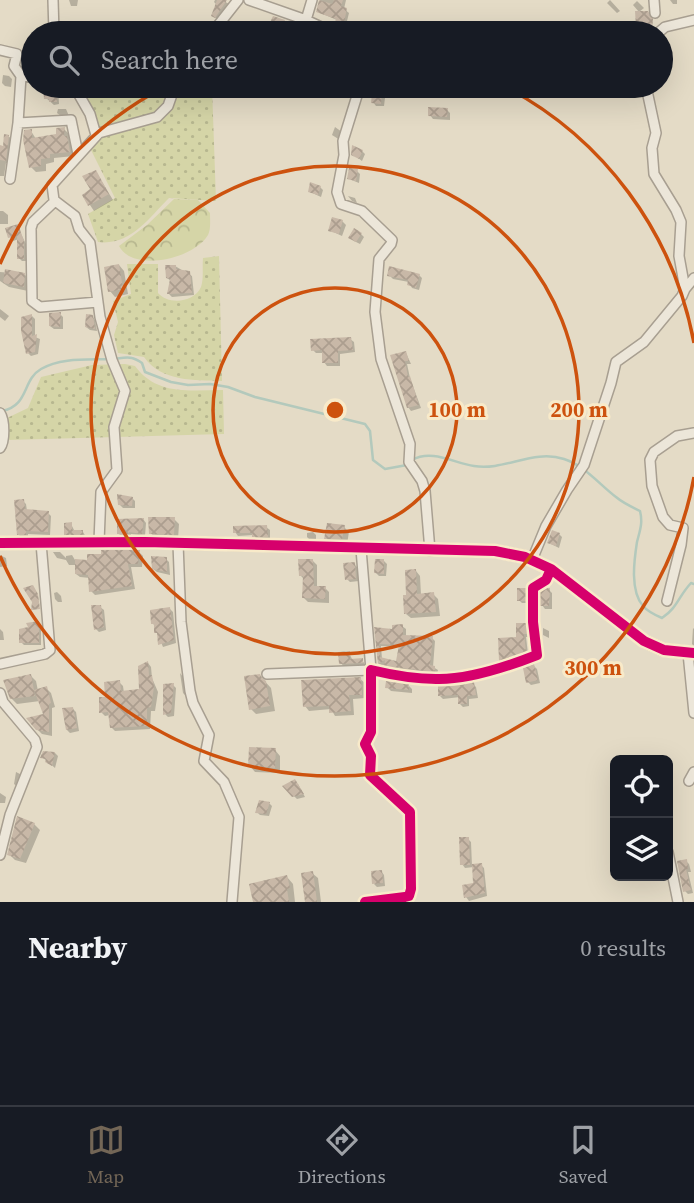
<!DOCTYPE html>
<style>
:root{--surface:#171b24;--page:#242831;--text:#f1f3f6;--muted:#9ea1a6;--line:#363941;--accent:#736656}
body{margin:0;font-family:"Source Serif 4",serif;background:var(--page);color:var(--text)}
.controls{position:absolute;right:21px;bottom:21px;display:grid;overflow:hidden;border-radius:10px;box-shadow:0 7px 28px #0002}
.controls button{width:63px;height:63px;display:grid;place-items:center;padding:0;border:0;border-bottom:2px solid var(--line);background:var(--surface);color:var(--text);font:35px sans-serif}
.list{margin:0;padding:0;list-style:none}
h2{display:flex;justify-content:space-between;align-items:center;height:91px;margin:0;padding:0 28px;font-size:30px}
h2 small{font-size:23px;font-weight:400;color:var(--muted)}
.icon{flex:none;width:38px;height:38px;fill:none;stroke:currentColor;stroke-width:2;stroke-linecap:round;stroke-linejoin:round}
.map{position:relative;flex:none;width:694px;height:902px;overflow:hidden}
.search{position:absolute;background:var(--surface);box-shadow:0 7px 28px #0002;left:21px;right:21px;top:21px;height:77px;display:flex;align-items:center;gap:18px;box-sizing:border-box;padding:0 24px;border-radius:38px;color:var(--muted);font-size:26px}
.sheet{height:203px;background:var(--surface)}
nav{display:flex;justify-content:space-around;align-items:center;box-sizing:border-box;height:98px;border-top:2px solid var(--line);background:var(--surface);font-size:19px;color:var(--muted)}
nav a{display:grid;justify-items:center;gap:4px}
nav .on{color:var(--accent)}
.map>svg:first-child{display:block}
.grass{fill:url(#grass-dots)}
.forest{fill:url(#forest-crowns)}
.shadow{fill:#0003;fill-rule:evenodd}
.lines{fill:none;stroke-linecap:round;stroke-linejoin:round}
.stream{stroke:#b3c9bc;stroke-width:2.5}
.building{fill:url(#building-cross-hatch);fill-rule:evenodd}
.minor-casing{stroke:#a89f91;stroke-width:12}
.tertiary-casing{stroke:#a89f91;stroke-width:14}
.minor{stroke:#ece6d9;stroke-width:9}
.tertiary{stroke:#ece6d9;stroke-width:10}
.cycleway-casing{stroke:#f8eac9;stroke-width:15}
.cycleway{stroke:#d6006c;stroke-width:10}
.ring{fill:none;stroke:#cd520e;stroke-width:3.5}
.centre{fill:#cd520e;stroke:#f8eac9;stroke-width:3.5}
.ring-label{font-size:21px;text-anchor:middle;font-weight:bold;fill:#cd520e;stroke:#f8eac9;stroke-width:6;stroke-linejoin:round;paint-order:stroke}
</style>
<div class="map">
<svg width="694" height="902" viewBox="0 0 694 902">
<defs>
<pattern id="grass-dots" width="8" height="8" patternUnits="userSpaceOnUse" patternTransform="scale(1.75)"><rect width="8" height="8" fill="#d5d5a7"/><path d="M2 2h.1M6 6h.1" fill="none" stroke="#b7b78f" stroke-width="1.8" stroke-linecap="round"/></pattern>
<pattern id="forest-crowns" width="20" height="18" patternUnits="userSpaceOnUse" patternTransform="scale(1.75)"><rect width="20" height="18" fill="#d5d5a7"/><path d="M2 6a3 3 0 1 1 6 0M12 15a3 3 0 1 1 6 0" fill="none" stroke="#b7b78f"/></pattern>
<pattern id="building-cross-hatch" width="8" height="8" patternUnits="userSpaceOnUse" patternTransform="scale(1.75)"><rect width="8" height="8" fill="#c8b8a7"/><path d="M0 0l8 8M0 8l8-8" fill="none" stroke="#ac9e8f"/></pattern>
</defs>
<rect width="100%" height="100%" fill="#e4dbc6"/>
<path class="grass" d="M79 86H212L216 201 169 198C148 219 130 246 98 242L88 214 115 198 90 148 99 140 98 128Z
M219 256 222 381C194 380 162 382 144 357L118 353 114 335 118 322 113 301 131 294 127 264H158V293C168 305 194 303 201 287 204 278 202 267 203 258Z
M125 364 135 366C157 396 190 390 223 390L224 434 8 440 7 418 28 408 41 377 92 365Z"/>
<path class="forest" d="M174 199 198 200 210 213C210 220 211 230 208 235 194 259 133 273 119 246L147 225Z"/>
<path class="shadow" d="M69 0H78L77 6H71Z
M215 0H222L229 4 218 20 213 16 217 5 214 2Z
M320 0H346L344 9 349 13 345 29 336 24 337 20 318 12Z
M610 0 620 11 617 13 607 3Z
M636 0 644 8 639 12 633 5 637 1Z
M670 0H677V4H673Z
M204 22 212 26 209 33H200Z
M284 22 287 25 285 32 271 25Z
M229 26 241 33H229L225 30Z
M27 53 33 55V71L30 72 26 68Z
M3 75 9 76 12 79 11 87 5 86 2 83Z
M45 86 58 87 59 104 54 105 46 98Z
M381 94 385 98 384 106H376L373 102Z
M58 109H66L69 116H61L57 113Z
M447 110 450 113V120L433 119 430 115Z
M335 127 342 132 340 140 332 135Z
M64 129 69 134V140L72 143 74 156 54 158V162L46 164V171L36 172 31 167V131L36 139 57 136Z
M8 136 12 139 8 163H6L4 176H0V147L4 148Z
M362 151 365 154 362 161 353 154Z
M357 171 360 174 359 183 349 179Z
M96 172 113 200 94 211 84 196 92 190Z
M320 187 323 190 321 197 310 192Z
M348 196 355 198 357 203 352 201Z
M0 211H3L8 215V224H0Z
M342 221 346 225 342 236 329 230Z
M17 226 27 246V261H22L19 258V239L13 241 10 237Z
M361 234 364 237 360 244 354 241Z
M119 265 124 271 128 294 115 297 110 291Z
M175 266 192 276 194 295 172 297 169 294 171 281 167 278Z
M0 272 24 274 29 279 28 291 9 287 0 281Z
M389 275H419L422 278 419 290 412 288 409 282 393 279Z
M0 309 9 316 5 321 0 317Z
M60 314 63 317V329H54L50 326Z
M32 316 35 319V337L40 339 38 354 31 356 28 353Z
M92 316 95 320 97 331 90 330 86 327Z
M350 339 354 342 355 352 340 354V366H327L324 362V353H316L313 350Z
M406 353 411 364H407L410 378 421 408 411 411 408 407 393 356Z
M132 498 135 501V508H123L119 504Z
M23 501 26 504 27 511 48 513 51 516 50 535 28 534V537L22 538 18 534Z
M143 519 146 523 145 536 131 534V537H122L119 534Z
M174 519 179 524 178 539 155 538 151 533Z
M71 524 75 532H83L86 537H69L66 534Z
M266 527 270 530V540L257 539 253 535 238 536 235 532Z
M344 527 349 532 347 544 331 543 326 538Z
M313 532 316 535V541H311L307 537V533Z
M559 534 562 537 559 548 549 543Z
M53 552H60L66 558V556L72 555 75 560 89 562 103 556 139 552 143 556 142 567H131L135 589 95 595 91 591 90 578 80 577 76 574 77 565H69L66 560 57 558Z
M0 555 6 558 7 566 0 567Z
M166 559 169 562 170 575 157 572 153 569Z
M312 560 317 565V588H325L329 592V603L308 602 303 597 304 579 301 576Z
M384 561 387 564 386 576H379L376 573Z
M354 564 357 567 359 581 350 582 347 579Z
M416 571 420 576 421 595 433 594 438 599 440 616 411 618 406 614 408 597Z
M525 590 529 593V603H522L519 600Z
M549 590 552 593V609H545L542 605Z
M57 592 61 596 62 602H58L55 599 54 593Z
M100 607 104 610 106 630 99 632 96 629Z
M170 609 173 612 176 643 163 647 153 623Z
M39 623 41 625V645H24L21 642Z
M525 625 528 628 530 637H526L528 654 504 663 501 660Z
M402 626 406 629V637L432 638 435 641 433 667 438 670 437 674 389 668 379 664 376 629 394 631ZM381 646 400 647 397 663 382 659Z
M543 628 549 631V638L543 635Z
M693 628 694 629V646L692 644Z
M0 629 3 632 4 640H0Z
M349 653 353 661 362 660 366 666 344 667 341 663Z
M148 663 151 667 152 678 158 692 155 711H151L150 729 115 731 111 727 110 715 105 716 101 712 107 698 119 682 123 686 124 693 141 690Z
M534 666 537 669 540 683 531 685 528 682Z
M180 673 183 677 186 696 183 693Z
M259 675 271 688 275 711 256 714 251 709Z
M31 676 36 681 38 691 46 688 51 693 55 707 52 708V736L42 734 37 729 45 715 40 701 17 704 11 698Z
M360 679 365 683V698L353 699 354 715 335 716 331 709 309 711 305 706Z
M473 684 476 687 478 698 469 699V706L463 707 460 704V697L443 699 440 696Z
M173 685 176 688 174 716 168 717 165 714Z
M409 686 412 689V693L391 691 387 687Z
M73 709 76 712 79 731 70 733 67 730Z
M275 750 280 756V773L255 772 250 766Z
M55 753 58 756 55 768 42 757Z
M16 772 22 775 18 787 14 784Z
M298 784 305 797 297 799 285 787Z
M0 793 6 797 5 803H0Z
M269 803 272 806 269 816 260 815 257 812Z
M34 824 40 830 26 863 15 860 9 854Z
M468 839 471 842 472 866 481 865 484 868 487 896 469 901 466 897 475 884 474 867 465 868 462 864Z
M686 861 689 864 691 872H688L693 893 688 894 685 891Z
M381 871 384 875 385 886 377 887 374 884Z
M312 873 318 878 321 902H307Z
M287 877 293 884 295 902H255Z"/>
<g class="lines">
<path class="stream" d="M2 411C29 406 22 380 41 369 61 357 89 360 111 359 118 359 126 356 132 358 136 359 139 361 142 363L145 372 171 382 188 385 210 384 228 387 255 397 365 424 370 431 373 460 385 469 407 465
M412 460C432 449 454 463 474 466 505 471 533 449 564 459 584 465 600 485 616 497 623 503 632 507 640 511 643 523 640 530 637 542 634 561 630 591 643 606 648 612 655 615 662 618 678 607 678 597 691 583L694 584"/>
</g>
<path class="building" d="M217 0H227L215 18 211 16Z
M319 0 332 4 334 0H343L341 6 347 8 343 28 334 25 336 19 316 12Z
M635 11H648L653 19 652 31H645L646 27H636Z
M273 16 285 20 281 30 269 25Z
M26 51 33 53 31 70 25 69 22 65Z
M43 86H56L57 102H49V99H44Z
M372 92 382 93 381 104 371 103Z
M428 107 448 108 447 117 428 116Z
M65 127 64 136H67L70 152 50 154V158L41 159V166L29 168 23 140 24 130 32 129V138L56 134V128Z
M4 134 9 135 6 161 0 160V145L3 146Z
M352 145 363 150 359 159 351 155Z
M349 168 358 169 356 181 347 179Z
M96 170 109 194 88 206 82 195 90 189 82 176Z
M310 182 321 186 318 195 308 192Z
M332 217 343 220 339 234 328 231Z
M18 224 24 241V259H17V236L8 238 5 228Z
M354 228 362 233 356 242 348 238Z
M119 264 123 289 108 292 104 267Z
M165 265H176V269L190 271 192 293 167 294 170 279 166 278Z
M389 266 420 274 416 288 407 285 408 280 387 276Z
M5 269 25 273 24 287 3 283Z
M61 312 60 327 49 326V313Z
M32 314V336L37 334 35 352 26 354 21 331V317Z
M86 314 93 315 95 329 85 327Z
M351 337 353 350 338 351V363H322V350L311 351 310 339Z
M406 351 409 361H405L408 377 410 376 419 405 407 408 390 355Z
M117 494 133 497 132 506 118 505Z
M24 499 25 509 49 511 48 532 26 531V535H17L14 500Z
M148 517H175L174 535 149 534Z
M144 518 142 534 129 532 128 534H117V519Z
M72 522V530H83V535H64V523Z
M327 523 345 525 342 539H324Z
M267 525 268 537H252V533H233V526Z
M552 530 560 533 556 546 547 543Z
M101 550H140L138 564H128L132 586 89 592 88 575 75 574V559L87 560V554H101Z
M151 556 167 557V572L152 569Z
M298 559H313L314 586H326L325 599 302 598 303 576H299Z
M375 559H384V574L374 573Z
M355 562 356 579 345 580 343 563Z
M416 569 417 594 434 592 436 612 404 614 403 595H406L405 570Z
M33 585 38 594 40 609 31 610 32 602 23 588Z
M517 588H526V601H517Z
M546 588H550L549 606H540V592Z
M91 605H101L104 627 94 630Z
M170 607 174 640 158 645 157 633H154V624H151L150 610Z
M39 621V643H19V629L28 627 26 623Z
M516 623H526L527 634H524L526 652 499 661 498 638 516 637Z
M403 624V635L433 636 430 665 435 666V672L384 666 385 660 378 664 374 627 392 629V625ZM379 644 399 645 396 661 380 657Z
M350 651V659L363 658V663L339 664 338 652Z
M148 661 149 675H152L154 687 151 707 147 708V726L110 728 108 712 99 713V697H105L104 682 120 680 121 691 139 689 138 666Z
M534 664 538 680 526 683 523 668Z
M31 674 35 696 10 699 3 680Z
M260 674 262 678 266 681 270 706 249 710 244 676Z
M361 677 362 695H349L351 711 329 713V706L303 707 301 680Z
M386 681 409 684V690L385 688Z
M474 682 476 695 467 696V704H458V695L438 696V686Z
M174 683 171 713 163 715V684Z
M47 686 51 703 49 704V732L36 730 26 718 43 714 34 690Z
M73 707 77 728 66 730 62 708Z
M249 747 276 748 275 768 248 767Z
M43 751 55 752 52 766 45 762 46 759 40 758Z
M295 779 304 794 292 797 282 786Z
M259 800 270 802 266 814 255 813Z
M17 816 35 823 20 859 7 855Z
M459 837H469L470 865H460Z
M687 859 688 869H686L691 890 683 892 677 861Z
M482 863 485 893 464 898 462 885 473 883 472 864Z
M382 870 383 883 372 884 371 871Z
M313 871 317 902H305L301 873Z
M287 875 290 888 287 889 289 902H253L249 884Z"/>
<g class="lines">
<g class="minor-casing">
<path id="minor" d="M53 0 54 33
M249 0 306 20
M312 0 306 20 334 33
M654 0 655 13
M212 33 238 0
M658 33 665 27 694 20
M0 50 17 54 14 66 21 76 18 123 71 120 78 154
M21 76 33 77
M74 86 90 114 96 135
M306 86 313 92
M360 86 343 141 344 155 337 192 341 204 362 211 392 240 391 244 379 259 375 312 381 359 410 444 409 462 422 481 425 491 430 551
M10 179 18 123
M55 201 33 222 31 228 32 301 40 307 98 302
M685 289 694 278
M0 413C5 421 5 441 0 448
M99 542 101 492 117 470 114 427 125 391 112 360 100 317 90 243 79 229 75 216 54 200 52 185 99 133 157 117 168 106 175 86
M178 543 181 622 190 691 193 703 209 735 204 761 224 782 239 817 232 902
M532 560 546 526 567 490 584 465 611 383 616 362 644 342 682 296 685 289 679 256 681 222 676 210 654 174 652 148 656 133 646 86
M667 601 681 545 683 528 670 525 663 517 652 486 650 460 654 452 677 436 694 433
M688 653 694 713
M0 664 45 654 50 650 41 543
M267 674 371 670 361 549
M0 693 3 702 35 740 37 747 10 815 0 855
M689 781 694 772
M668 852 678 902
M365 902 405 897 409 896 411 889 410 812 370 775 371 756 365 744 371 732V670C392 675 414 679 436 679 466 680 509 666 537 655L533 622V588L546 580 551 569"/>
</g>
<g class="tertiary-casing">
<path id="tertiary" d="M0 543 145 542 495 551 525 557 551 569 644 641 664 650 694 653"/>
</g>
<use href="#minor" class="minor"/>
<use href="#tertiary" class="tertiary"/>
<g class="cycleway-casing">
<path id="cycleway" d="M0 543 145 542 495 551 525 557 551 569 644 641 664 650 694 653
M365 902 405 897 409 896 411 889 410 812 370 775 371 756 365 744 371 732V670C392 675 414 679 436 679 466 680 509 666 537 655L533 622V588L546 580 551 569"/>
</g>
<use href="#cycleway" class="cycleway"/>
</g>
<g class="ring">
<circle cx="335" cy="410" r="122"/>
<circle cx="335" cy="410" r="244"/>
<path d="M694 477A365 365 0 0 1 0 556M0 264A365 365 0 0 1 166 86M504 86A365 365 0 0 1 694 343"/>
</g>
<circle cx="335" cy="410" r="10" class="centre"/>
<g class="ring-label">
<text x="457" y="417">100 m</text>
<text x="579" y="417">200 m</text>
<text x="593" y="675">300 m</text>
</g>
</svg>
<div class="controls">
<button><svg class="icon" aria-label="locate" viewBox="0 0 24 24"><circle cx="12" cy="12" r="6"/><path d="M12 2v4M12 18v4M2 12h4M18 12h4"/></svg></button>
<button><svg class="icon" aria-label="layers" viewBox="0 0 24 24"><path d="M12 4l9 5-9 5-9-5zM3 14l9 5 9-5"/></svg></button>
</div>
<div class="search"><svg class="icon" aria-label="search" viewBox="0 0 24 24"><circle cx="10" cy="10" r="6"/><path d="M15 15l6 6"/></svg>Search here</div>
</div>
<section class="sheet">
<h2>Nearby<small>0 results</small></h2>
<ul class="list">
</ul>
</section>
<nav>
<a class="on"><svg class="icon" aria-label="map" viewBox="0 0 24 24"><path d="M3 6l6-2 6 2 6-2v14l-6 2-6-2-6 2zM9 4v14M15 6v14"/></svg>Map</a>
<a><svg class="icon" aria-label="directions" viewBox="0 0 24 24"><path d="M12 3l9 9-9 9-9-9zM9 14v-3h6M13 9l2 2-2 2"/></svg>Directions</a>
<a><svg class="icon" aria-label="saved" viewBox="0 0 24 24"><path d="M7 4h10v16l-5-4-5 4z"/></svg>Saved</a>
</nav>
